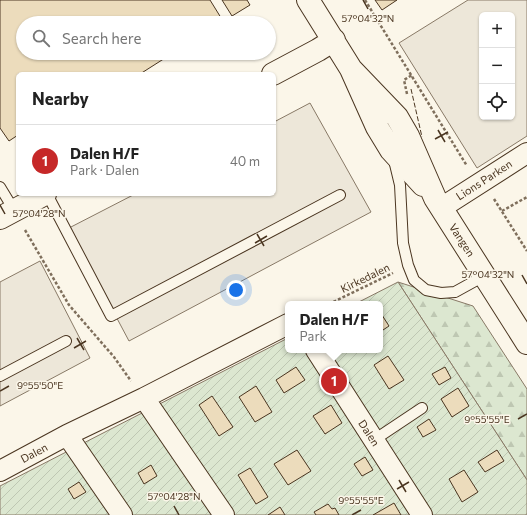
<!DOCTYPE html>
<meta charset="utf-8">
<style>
:root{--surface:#fff;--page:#f6f6f6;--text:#222;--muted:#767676;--line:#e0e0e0;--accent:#c62828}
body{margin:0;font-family:Commissioner,sans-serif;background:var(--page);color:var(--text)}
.controls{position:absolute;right:12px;top:12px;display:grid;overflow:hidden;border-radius:6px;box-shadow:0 1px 3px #0004}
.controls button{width:36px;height:36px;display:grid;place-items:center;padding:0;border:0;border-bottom:1px solid var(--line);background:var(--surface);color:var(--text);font:20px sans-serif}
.you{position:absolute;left:236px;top:290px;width:14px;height:14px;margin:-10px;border:3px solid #fff;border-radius:50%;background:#1a73e8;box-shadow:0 0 0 6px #1a73e833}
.badge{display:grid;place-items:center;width:26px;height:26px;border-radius:50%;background:var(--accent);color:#fff;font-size:13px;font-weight:700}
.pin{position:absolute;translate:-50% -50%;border:2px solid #fff;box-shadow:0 1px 4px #0006}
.popup{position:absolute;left:285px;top:301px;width:98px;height:52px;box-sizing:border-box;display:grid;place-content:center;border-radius:6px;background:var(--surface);filter:drop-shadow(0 1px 3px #0005);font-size:13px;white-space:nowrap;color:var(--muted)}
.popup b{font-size:15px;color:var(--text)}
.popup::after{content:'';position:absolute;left:50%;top:100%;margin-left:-8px;border:8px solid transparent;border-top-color:var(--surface)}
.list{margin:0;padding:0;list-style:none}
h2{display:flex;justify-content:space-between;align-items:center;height:52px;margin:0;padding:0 16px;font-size:17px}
h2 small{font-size:13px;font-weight:400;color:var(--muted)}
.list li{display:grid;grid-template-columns:26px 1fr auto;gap:12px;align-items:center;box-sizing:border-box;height:72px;padding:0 16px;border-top:1px solid var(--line)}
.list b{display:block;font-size:15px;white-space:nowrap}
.list p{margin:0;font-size:13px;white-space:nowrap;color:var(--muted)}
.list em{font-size:13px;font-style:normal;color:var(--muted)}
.icon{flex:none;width:22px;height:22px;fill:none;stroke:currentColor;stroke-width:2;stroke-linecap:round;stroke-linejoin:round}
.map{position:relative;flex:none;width:527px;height:515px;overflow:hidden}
.search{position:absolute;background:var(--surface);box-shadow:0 1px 3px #0004;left:16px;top:16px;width:260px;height:44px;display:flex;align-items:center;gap:10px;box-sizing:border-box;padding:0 14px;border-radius:22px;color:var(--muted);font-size:15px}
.panel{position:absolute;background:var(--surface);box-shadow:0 1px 3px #0004;left:16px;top:72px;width:260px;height:124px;border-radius:6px}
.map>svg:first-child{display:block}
.forest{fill:url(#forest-firs);stroke:#887966}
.garden{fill:url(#garden-furrows);stroke:#887966}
.parking{fill:#ede7d9;stroke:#887966;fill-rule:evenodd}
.building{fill:#ecdcbc;stroke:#4a3520}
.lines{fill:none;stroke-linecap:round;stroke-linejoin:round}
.lane-casing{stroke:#4a3520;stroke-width:12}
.street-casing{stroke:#4a3520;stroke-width:22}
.secondary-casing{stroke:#4a3520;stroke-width:24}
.path{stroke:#7f6f5c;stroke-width:2.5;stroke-dasharray:3 2;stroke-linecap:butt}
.lane{stroke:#fbf6e9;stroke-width:10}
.street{stroke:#fbf6e9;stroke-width:20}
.secondary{stroke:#fbf6e9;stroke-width:22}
.fence{stroke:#4a3520;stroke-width:1;stroke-dasharray:5 2;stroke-linecap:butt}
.ticks{fill:none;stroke:#4a3520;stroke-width:1.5}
.labels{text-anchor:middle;stroke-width:3;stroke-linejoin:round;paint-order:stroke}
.street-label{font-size:11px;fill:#4a3520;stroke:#fbf6e9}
.ticks-label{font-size:10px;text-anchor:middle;fill:#4a3520;stroke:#fbf6e9;stroke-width:3;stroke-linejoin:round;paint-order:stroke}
</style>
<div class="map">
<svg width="527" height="515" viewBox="0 0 527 515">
<defs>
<pattern id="forest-firs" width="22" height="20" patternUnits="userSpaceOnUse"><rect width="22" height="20" fill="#dce7d0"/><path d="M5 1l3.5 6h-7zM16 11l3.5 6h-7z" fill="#bec7b2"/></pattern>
<pattern id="garden-furrows" width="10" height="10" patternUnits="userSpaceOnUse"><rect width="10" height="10" fill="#dce7d0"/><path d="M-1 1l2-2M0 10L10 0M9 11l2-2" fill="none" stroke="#bec7b2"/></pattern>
</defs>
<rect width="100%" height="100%" fill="#fbf6e9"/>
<path class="forest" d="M398 282 473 306 527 389V480Z"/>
<path class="garden" d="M398 282 527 480V515H0V486L288 338V350H380V304H355Z"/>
<path class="parking" d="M468 0H527V136L477 168 399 43ZM482 15H512V117H482Z
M310 103 371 212 129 341 69 228 135 194H274V122Z
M40 261 90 358 0 406V282Z"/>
<path class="building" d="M0 0H210L223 21 220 23H23V53H173L140 74H18V135L9 141 0 128Z
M222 0H247L250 5 232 16Z
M375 0H397L382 10Z
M380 312 389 326 380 332Z
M388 356 404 380 389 389 374 365Z
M296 367 305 380 284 393 276 380Z
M445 367 451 378 439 385 432 374Z
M256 386 272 412 255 422 239 397Z
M458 388 469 406 452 417 441 399Z
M212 396 233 427 219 436 199 405Z
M331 405 342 423 325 434 313 416Z
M429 419 436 430 423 437 417 427Z
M297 450 311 471 288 485 274 464Z
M497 450 504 461 485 472 478 462Z
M365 457 373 470 362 476 354 464Z
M151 465 157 476 144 484 138 473Z
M250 468 268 497 256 504 238 475Z
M464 470 478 492 462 502 449 479Z
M79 482 86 492 74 499 68 489Z
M394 503 401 515H373Z
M328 504 332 509 335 508 339 515H316L314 512Z
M280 507 285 515H268Z"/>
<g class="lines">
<g class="lane-casing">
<path id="lane" d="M394 160 400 185 403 243 408 265 414 280 426 290 441 293 455 292 484 276
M0 187 14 210
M47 194 111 316 340 195
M0 376 66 341
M374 440 422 408"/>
</g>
<g class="street-casing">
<path id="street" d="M441 208 527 153
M316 350 422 515
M144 398 224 515
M67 435 122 515
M0 471 67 435 144 398 288 324"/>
</g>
<g class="secondary-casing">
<path id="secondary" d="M308 0 351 69 377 127 391 150 423 185
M351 69 397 117 408 136 435 198 527 343
M273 74 318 50 334 40
M0 218 45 194"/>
</g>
<path class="path" d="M365 0 467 166
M407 94 404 80 412 75
M494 199 527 251
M502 211 527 197
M25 230 69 305 114 357 131 381
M329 304 393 273"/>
<use href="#lane" class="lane"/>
<use href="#street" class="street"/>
<use href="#secondary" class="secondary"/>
<path class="fence" d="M411 89 422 137"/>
</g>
<path class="ticks" d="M363 0 368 9M438 130 445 142M435 139 448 132M0 205 5 214M257 234 264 246M255 243 267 236M522 275 527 284M77 338 84 350M74 348 86 341M0 391 9 386M518 419 527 414M399 480 406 492M397 489 409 482M174 506 179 515M352 515 361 510"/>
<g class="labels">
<g class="street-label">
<text transform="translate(484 180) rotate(-33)" y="4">Lions Parken</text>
<text transform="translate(462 240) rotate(57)" y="4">Vangen</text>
<text transform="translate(365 278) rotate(-26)" y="4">Kirkedalen</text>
<text transform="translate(369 433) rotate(57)" y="4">Dalen</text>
<text transform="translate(34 453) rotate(-28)" y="4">Dalen</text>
</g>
</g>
<g class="ticks-label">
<text x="368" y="22">57°04'32"N</text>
<text x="39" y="217">57°04'28"N</text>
<text x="488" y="278">57°04'32"N</text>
<text x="40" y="389">9°55'50"E</text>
<text x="487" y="423">9°55'55"E</text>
<text x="174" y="500">57°04'28"N</text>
<text x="361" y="504">9°55'55"E</text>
</g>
</svg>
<div class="controls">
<button>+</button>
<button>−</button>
<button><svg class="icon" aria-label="locate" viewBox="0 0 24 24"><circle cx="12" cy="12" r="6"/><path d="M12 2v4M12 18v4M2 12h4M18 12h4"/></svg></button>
</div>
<div class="you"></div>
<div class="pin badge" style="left:334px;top:381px">1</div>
<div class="popup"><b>Dalen H/F</b>Park</div>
<div class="search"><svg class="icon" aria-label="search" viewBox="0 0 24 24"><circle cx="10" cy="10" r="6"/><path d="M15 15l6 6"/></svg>Search here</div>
<section class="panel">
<h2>Nearby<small></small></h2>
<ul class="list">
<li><span class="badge">1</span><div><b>Dalen H/F</b><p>Park · Dalen</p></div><em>40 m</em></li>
</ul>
</section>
</div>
